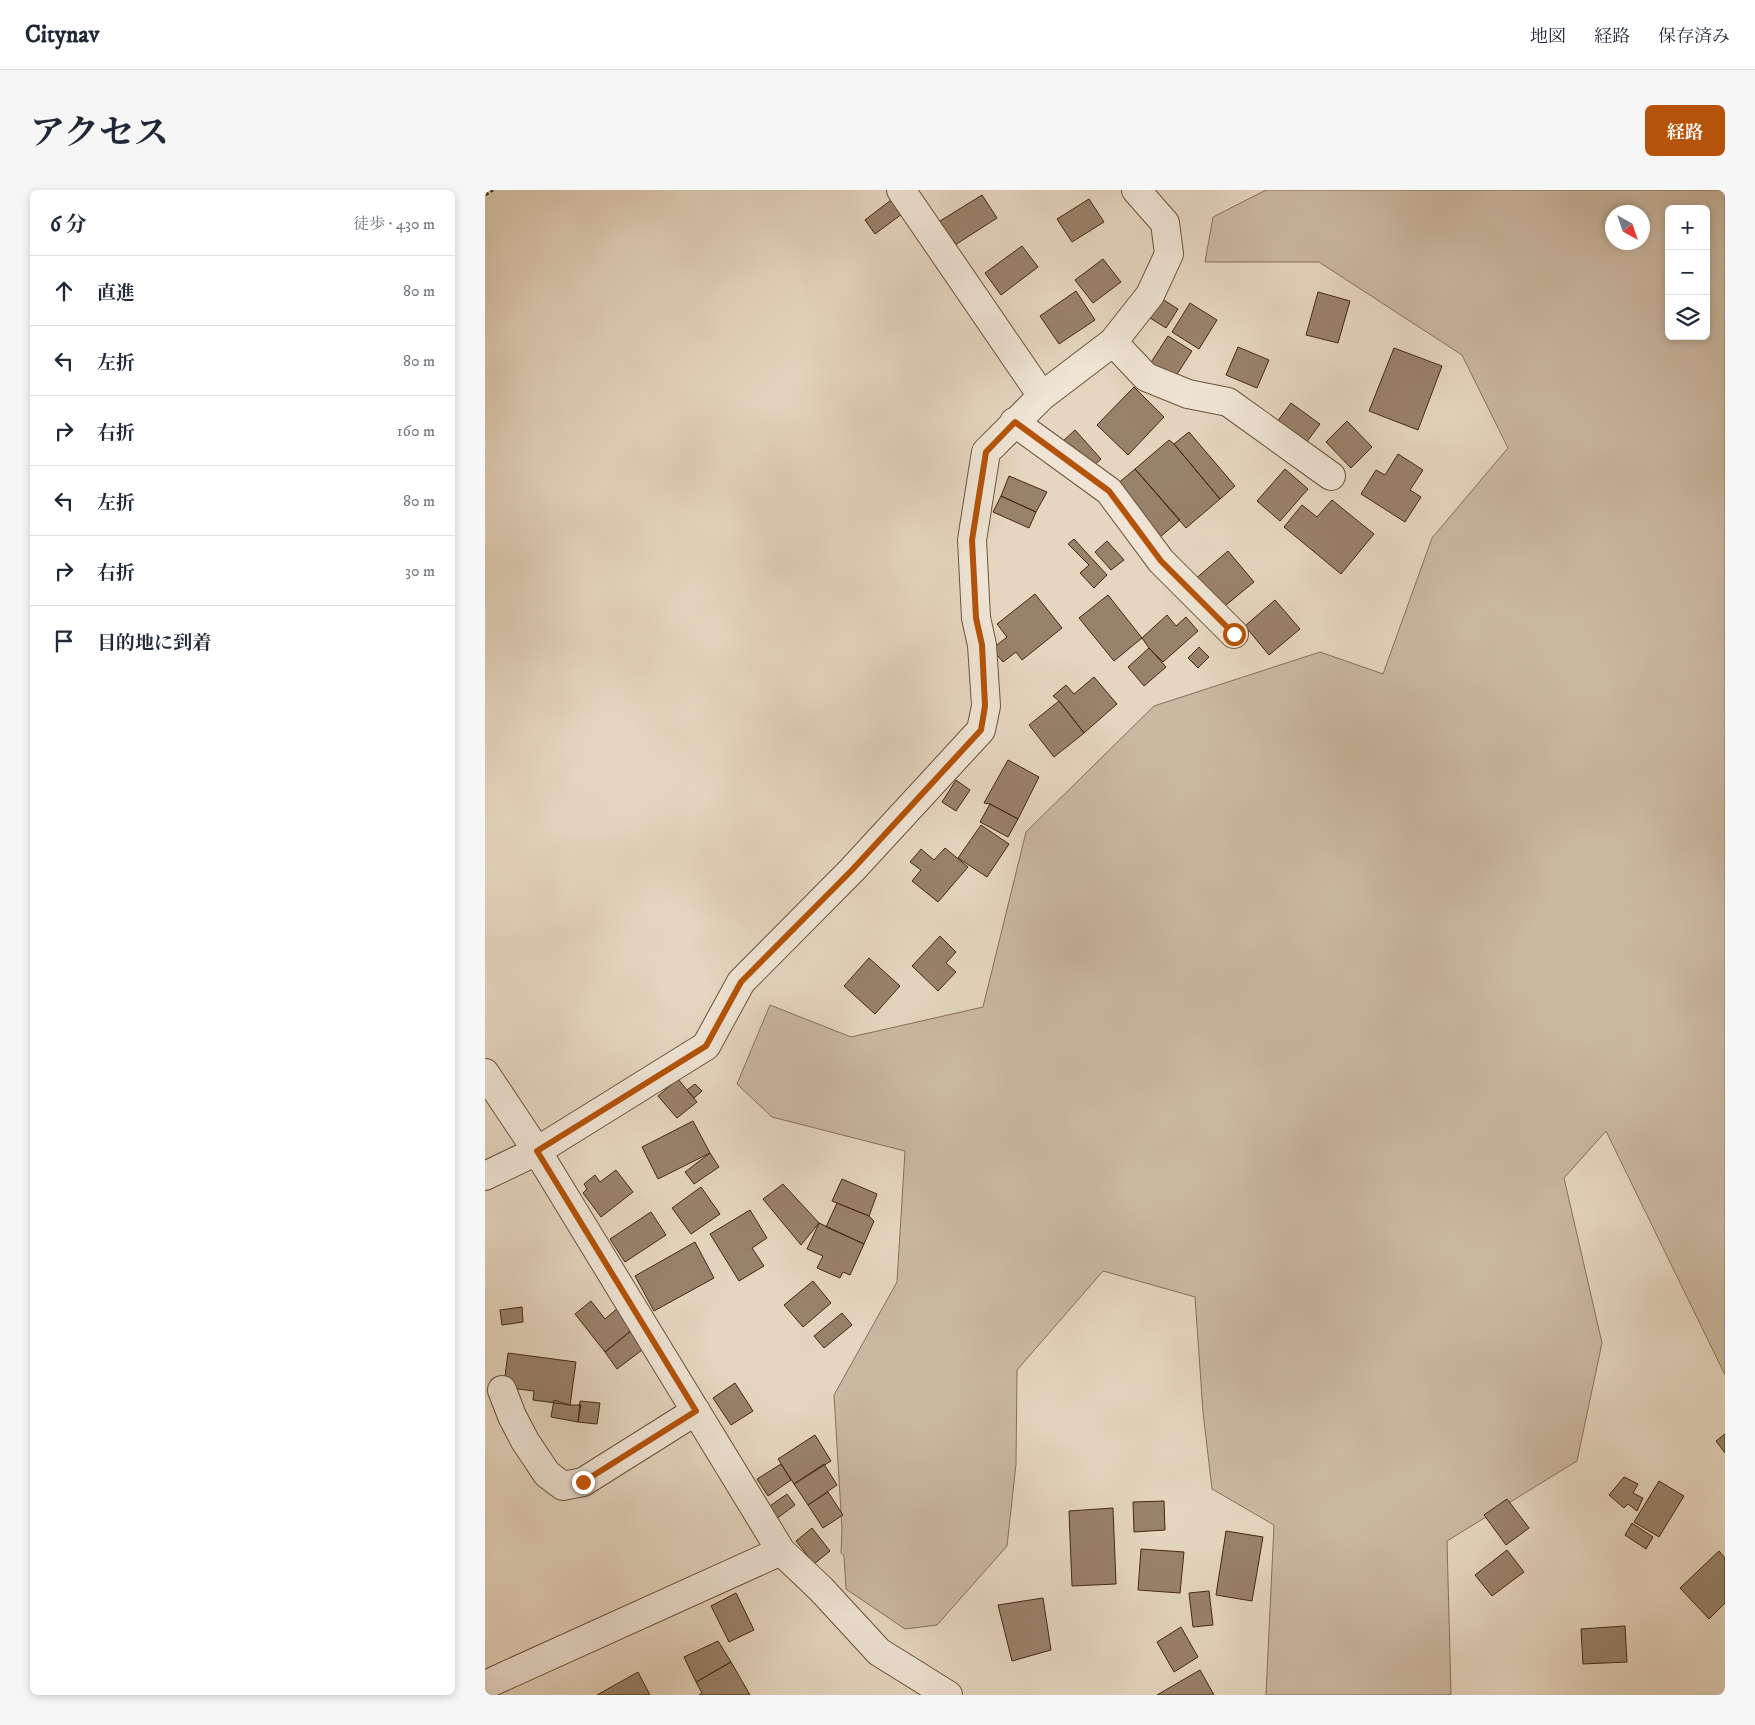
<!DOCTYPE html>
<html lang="ja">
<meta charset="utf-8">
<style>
:root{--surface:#fff;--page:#f6f6f7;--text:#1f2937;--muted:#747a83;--line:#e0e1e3;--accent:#b45309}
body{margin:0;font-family:"IM FELL DW Pica","Noto Serif JP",serif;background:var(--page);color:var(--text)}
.controls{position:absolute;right:15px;top:15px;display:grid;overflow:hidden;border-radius:8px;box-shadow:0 2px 8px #0003}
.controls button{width:45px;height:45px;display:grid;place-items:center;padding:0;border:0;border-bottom:1px solid var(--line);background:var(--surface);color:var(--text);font:25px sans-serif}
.compass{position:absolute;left:1120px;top:15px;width:45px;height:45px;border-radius:50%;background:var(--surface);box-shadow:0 2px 8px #0003;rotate:140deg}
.stop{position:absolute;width:15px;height:15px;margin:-11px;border:4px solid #b45309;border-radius:50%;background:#fff}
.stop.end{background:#b45309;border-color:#fff;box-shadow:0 1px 5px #0008}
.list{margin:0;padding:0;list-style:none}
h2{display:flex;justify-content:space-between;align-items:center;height:65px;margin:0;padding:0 20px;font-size:21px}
h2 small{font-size:16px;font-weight:400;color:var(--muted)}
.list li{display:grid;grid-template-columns:32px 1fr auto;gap:15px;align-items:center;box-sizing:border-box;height:70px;padding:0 20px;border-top:1px solid var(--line)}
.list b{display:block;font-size:19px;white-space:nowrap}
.list em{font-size:16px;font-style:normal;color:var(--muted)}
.icon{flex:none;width:28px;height:28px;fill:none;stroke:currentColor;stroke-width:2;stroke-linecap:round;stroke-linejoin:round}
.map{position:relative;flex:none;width:1240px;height:1505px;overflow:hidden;border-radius:8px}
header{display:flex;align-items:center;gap:30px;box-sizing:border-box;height:70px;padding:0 25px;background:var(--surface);border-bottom:1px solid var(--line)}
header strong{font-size:24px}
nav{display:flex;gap:28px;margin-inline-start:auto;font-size:18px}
.intro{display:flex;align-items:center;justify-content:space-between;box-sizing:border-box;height:120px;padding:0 30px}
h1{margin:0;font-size:35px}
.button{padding:12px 22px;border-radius:8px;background:var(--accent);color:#fff;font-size:18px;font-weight:700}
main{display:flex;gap:30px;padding:0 30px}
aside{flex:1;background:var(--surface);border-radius:8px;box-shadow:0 2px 8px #0003}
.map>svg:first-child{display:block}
.green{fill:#cbb8a1;stroke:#887058;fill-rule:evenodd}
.building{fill:#99826a;stroke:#45270e}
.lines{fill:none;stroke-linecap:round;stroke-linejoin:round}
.minor-casing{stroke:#6d533a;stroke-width:30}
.path{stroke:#45270e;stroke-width:3;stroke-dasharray:4 2.5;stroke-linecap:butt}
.minor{stroke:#efe4d5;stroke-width:28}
.route{stroke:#b45309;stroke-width:6}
</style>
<header>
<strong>Citynav</strong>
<nav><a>地図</a><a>経路</a><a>保存済み</a></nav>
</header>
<div class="intro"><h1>アクセス</h1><a class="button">経路</a></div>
<main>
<aside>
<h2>6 分<small>徒歩 · 430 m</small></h2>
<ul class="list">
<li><svg class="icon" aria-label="ahead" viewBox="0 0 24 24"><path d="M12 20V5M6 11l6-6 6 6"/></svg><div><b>直進</b></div><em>80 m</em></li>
<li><svg class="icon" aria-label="left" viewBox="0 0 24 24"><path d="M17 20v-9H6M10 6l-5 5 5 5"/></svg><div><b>左折</b></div><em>80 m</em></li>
<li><svg class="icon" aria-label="right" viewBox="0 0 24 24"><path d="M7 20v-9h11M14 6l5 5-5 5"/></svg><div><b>右折</b></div><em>160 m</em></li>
<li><svg class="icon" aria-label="left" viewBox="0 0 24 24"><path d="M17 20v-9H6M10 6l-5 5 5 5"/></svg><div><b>左折</b></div><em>80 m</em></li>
<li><svg class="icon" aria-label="right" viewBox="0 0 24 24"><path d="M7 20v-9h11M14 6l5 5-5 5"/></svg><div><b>右折</b></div><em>30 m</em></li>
<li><svg class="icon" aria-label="arrive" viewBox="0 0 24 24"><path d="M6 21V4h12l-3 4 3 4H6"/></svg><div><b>目的地に到着</b></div></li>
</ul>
</aside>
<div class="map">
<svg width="1240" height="1505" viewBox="0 0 1240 1505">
<rect width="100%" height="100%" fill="#e6d6bf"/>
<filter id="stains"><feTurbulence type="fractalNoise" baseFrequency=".004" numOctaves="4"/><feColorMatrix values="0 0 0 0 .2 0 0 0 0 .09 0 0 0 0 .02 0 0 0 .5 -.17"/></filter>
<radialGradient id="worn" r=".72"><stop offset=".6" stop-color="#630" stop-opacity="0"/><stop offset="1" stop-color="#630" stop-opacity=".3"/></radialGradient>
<path class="green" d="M781 0H1240V1185L1121 941 1079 988 1117 1153 1092 1271 962 1351 966 1504 962 1505H781L789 1335 727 1299 718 1222 710 1107 618 1081 532 1180 531 1274 522 1356 452 1435 420 1439 361 1399 359 1366 356 1363 357 1339 349 1205 412 1092 420 961 287 927 252 894 285 815 366 847 498 817 541 642 669 516 835 462 898 484 947 348 1023 258 977 165 834 72H720L728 27ZM1184 19H1221V146H1184ZM1128 22H1158V52H1128Z"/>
<path class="building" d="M497 5 512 28 470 55 455 31Z
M604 9 619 32 587 52 572 29Z
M406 10 417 24 390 44 380 30Z
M537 56 553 77 516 105 500 83Z
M618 69 636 92 608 113 590 90Z
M591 101 610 130 574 154 555 126Z
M833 102 865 111 853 153 821 145Z
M674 107 693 119 681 138 662 126Z
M705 113 732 130 714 159 687 142Z
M683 146 707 161 687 192 663 177Z
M753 157 784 170 772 198 741 185Z
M909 158 957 176 933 240 884 221Z
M649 197 679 227 643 265 612 235Z
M806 213 835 234 818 257 789 236Z
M862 231 887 257 866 278 841 252Z
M590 240 616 269 604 280 577 252Z
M704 242 750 296 735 309 689 254Z
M684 250 689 254 735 309 701 338 650 279Z
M913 264 938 280 925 300 936 307 920 332 876 304 891 280 900 285Z
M650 279 695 330 668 353 624 301Z
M800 279 823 299 795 331 772 311Z
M524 286 562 302 551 322 516 306Z
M516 306 551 322 544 338 508 322Z
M847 310 889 344 856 384 799 337 817 315 832 327Z
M589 349 622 385 609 398 595 383 604 375 583 354Z
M622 351 639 370 626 380 610 362Z
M743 361 769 392 735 420 709 390Z
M550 404 577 438 537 470 531 462 518 472 507 459 522 447 512 434Z
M623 405 657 448 629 471 594 428Z
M790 410 815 439 784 465 760 436Z
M682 425 691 436 701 427 713 441 678 472 664 458 657 448Z
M714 457 724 467 713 478 703 468Z
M664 458 681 477 659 496 643 477Z
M609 487 632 514 599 543 574 511 568 506 581 495 589 504Z
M574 511 599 543 569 567 544 535Z
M523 570 554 587 533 629 505 614 499 613Z
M471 590 485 600 471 621 457 612Z
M505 614 533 629 523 647 495 632Z
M496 635 524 654 502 687 473 668Z
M460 658 483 677 453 712 427 691 436 680 425 672 436 659 449 670Z
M455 746 471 762 461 773 471 782 453 801 427 776Z
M384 768 415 796 390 824 359 796Z
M193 889 212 912 192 928 173 906Z
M210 894 217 901 209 908 202 900Z
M208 931 225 963 173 989 157 957Z
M225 963 234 977 209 994 200 982Z
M131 980 148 1002 116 1027 98 1003 102 999 99 994 110 985 115 992Z
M357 989 392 1004 384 1026 347 1011Z
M298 994 334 1033 316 1055 278 1009Z
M216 997 235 1024 206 1044 187 1018Z
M352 1013 384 1026 389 1031 379 1054 341 1037Z
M265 1020 282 1048 267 1058 279 1076 254 1091 225 1044Z
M166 1022 181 1045 140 1072 125 1049Z
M334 1033 379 1054 365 1085 358 1082 355 1088 332 1078 338 1066 322 1059Z
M210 1052 229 1088 169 1121 150 1086Z
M328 1091 346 1113 318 1137 299 1115Z
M106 1111 120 1129 134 1117 147 1140 120 1162 90 1124Z
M37 1117 38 1132 17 1135 15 1120Z
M357 1123 367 1135 339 1158 329 1146Z
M147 1140 161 1157 132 1179 120 1162Z
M23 1163 91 1172 85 1215 48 1210 49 1201 25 1198 19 1194Z
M250 1193 268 1221 246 1235 228 1208Z
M69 1210 85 1215H96L93 1232 66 1227Z
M95 1211 115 1213 112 1234 93 1232Z
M1240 1244V1263L1231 1251Z
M330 1245 346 1271 309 1294 293 1269Z
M296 1274 306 1290 283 1306 272 1289Z
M339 1274 352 1295 323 1315 309 1294Z
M1139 1287 1153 1294 1148 1303 1158 1308 1152 1321 1143 1314 1139 1318 1124 1305Z
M1174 1291 1199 1306 1174 1347 1149 1332Z
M343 1302 358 1325 338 1338 323 1315Z
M302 1304 310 1315 290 1330 282 1318Z
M1022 1309 1044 1338 1021 1355 999 1325Z
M679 1311 680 1340 649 1342 648 1312Z
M628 1318 631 1394 587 1396 584 1321Z
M1147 1333 1168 1347 1161 1359 1140 1345Z
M327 1338 345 1361 329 1374 311 1351Z
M741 1341 778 1347 767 1411 731 1405Z
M656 1359 699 1362 695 1403 653 1400Z
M1022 1360 1039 1382 1007 1406 990 1385Z
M1234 1361 1240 1368V1413L1224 1429 1195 1398Z
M724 1401 728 1435 708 1437 704 1403Z
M251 1403 269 1440 244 1452 226 1416Z
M558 1408 566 1460 527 1471 513 1415Z
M1140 1436 1142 1472 1098 1474 1096 1439Z
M696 1437 713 1467 689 1482 672 1452Z
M233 1451 246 1472 211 1492 199 1467Z
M246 1472 265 1505H214L217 1503 211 1492Z
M715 1480 729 1505H672Z
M153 1482 165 1505H112Z"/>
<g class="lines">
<g class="minor-casing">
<path id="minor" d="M416 0 557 206
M628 152 661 187 703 204 743 212 846 286
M529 232 624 301 676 371 749 444
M0 883 52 961 296 1361 336 1399 394 1462 463 1505
M0 986 52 961 221 856 256 792 367 680 496 540 501 516 497 455 491 428 487 350 501 262 557 206 628 152 665 105 684 64 680 33 651 0
M17 1200 27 1226 40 1251 62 1284 78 1296 98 1292 211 1221
M0 1495 296 1361"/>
</g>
<path class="path" d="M0 5 8 0"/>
<use href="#minor" class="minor"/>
</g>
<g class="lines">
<path class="route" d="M98 1292 211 1221 52 961 221 856 256 792 367 680 496 540 500 516 497 455 491 428 487 350 501 262 530 232 624 301 676 371 749 444"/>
</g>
<rect width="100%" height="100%" filter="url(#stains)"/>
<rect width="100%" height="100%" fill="url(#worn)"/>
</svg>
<div class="controls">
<button>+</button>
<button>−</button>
<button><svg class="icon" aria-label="layers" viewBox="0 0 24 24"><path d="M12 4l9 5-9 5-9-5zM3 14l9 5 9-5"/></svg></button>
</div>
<svg class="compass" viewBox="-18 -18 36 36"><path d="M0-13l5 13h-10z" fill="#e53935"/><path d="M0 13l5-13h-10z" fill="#747a83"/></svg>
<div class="stop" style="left:749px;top:444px"></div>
<div class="stop end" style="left:98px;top:1292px"></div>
</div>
</main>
